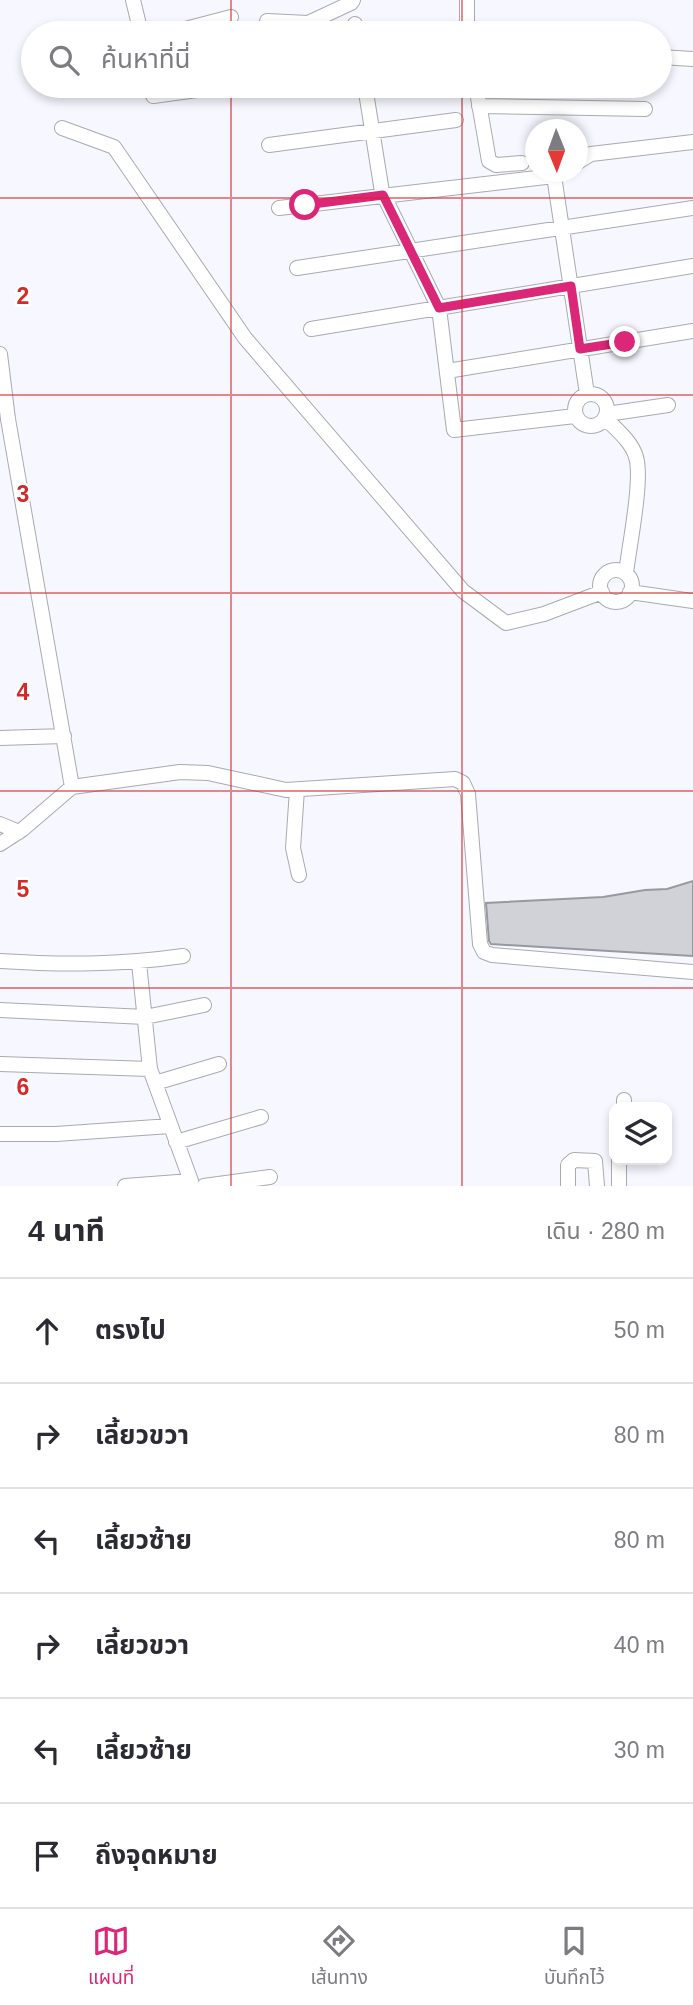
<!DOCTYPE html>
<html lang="th">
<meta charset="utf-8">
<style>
:root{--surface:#fff;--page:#f2f2f3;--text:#2b2b33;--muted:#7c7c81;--line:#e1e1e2;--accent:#db2777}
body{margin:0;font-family:Helvetica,"Noto Sans Thai",sans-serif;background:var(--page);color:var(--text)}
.controls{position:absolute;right:21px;bottom:21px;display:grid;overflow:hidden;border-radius:14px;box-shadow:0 4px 10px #0003}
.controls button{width:63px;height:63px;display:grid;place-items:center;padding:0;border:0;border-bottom:2px solid var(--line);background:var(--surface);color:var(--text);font:35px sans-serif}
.compass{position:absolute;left:525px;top:119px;width:63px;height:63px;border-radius:50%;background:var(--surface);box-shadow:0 4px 10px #0003;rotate:179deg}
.stop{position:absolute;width:21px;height:21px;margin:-16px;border:5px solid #db2777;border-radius:50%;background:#fff}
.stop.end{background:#db2777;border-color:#fff;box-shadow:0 2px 7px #0008}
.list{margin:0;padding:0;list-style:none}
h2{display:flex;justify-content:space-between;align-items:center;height:91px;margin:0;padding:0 28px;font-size:30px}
h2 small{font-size:23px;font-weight:400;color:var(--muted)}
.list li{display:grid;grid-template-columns:46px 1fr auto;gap:21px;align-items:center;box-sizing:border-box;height:105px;padding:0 28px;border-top:2px solid var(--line)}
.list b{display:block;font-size:26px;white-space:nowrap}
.list em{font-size:23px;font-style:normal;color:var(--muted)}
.icon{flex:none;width:38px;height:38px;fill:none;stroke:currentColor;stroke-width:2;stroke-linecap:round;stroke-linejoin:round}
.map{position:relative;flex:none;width:693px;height:1186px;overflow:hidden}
.search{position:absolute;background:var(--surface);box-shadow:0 4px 10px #0003;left:21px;right:21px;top:21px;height:77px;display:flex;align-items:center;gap:18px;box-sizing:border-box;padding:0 24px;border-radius:38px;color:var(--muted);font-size:26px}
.sheet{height:721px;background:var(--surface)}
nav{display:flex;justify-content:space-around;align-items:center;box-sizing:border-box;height:98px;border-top:2px solid var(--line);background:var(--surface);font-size:19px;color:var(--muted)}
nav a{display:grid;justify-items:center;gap:4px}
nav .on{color:var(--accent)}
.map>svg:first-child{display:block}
.building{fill:#d0d2d8;stroke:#97999e;stroke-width:2}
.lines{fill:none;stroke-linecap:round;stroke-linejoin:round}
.minor-casing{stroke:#a8aaaf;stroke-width:16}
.minor{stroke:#fff;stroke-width:14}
.route{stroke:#db2777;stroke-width:9}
.grid{fill:none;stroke:#d62828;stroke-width:2;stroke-opacity:0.55}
.grid-label{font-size:23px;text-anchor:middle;font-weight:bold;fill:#d62828;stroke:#fff;stroke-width:5;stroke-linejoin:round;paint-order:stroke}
</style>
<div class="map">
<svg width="693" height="1186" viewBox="0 0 693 1186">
<rect width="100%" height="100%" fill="#f7f8ff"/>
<path class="building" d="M693 881V956L491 944 489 941 486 903 603 897 645 890 667 889Z"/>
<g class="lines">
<g class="minor-casing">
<path id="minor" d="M133 0 141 33
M467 0V33
M267 21 308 23 351 3 353 0
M355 24 356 33
M170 33 231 17
M32 52H33
M660 57 693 59
M151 86 153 96 226 86
M365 86 382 192 439 308 454 430 575 416
M476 86 489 161 496 165 522 163
M479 106 645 109
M62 128 114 147 245 338 463 591 506 623 544 614 602 592
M269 145 456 120
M578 162 591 154 693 142
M554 176 587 394
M279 208 554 176 562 172
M297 268 693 208
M311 329 693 266
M0 354 8 419 72 787
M447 371 693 331
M575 410a16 16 0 1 1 32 0a16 16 0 1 1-32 0Z
M607 414 668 405
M605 418C616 429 632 442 636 457 643 479 629 547 626 573
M600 586a16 16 0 1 1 32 0a16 16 0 1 1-32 0Z
M630 592 693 601
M0 738 64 736
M297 790 293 848 299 875
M0 824 19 832
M0 844 23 829 72 787 180 772 208 773 286 790 455 779 463 783 468 794 480 944 484 952 492 955 693 972
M0 961C63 965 120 965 183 956
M139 963 150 1069 191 1181 190 1186
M0 1010 145 1017 204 1005
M0 1064 150 1069
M155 1083 219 1064
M624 1107V1100
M0 1134H56L170 1126
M176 1142 261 1117
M125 1186 191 1181
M204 1186 270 1177
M568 1186V1165L574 1160 595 1161 597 1186
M619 1186V1160"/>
</g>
<use href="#minor" class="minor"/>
</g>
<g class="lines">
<path class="route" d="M305 205 383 195 439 308 571 286 580 349 625 342"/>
</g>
<path class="grid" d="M231 0V33M462 0V33M231 86V1186M462 86V1186M0 198H693M0 395H693M0 593H693M0 791H693M0 988H693"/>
<g class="grid-label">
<text x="23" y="304">2</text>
<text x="23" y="502">3</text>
<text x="23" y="700">4</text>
<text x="23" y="897">5</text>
<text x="23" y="1095">6</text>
</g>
</svg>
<div class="controls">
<button><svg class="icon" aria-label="layers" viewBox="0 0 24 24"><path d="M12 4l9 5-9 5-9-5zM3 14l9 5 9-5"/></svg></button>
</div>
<svg class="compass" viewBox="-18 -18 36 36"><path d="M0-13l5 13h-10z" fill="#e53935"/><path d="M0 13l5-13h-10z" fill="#7c7c81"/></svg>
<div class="stop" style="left:305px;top:205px"></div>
<div class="stop end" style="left:625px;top:342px"></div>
<div class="search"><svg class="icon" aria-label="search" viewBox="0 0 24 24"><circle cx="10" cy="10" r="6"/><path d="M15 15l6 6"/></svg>ค้นหาที่นี่</div>
</div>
<section class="sheet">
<h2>4 นาที<small>เดิน · 280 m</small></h2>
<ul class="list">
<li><svg class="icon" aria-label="ahead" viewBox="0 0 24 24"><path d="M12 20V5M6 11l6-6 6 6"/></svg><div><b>ตรงไป</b></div><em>50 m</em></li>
<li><svg class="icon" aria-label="right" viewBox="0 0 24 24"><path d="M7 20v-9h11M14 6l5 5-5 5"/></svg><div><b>เลี้ยวขวา</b></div><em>80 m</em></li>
<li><svg class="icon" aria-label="left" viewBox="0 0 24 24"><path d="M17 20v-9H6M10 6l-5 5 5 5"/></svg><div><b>เลี้ยวซ้าย</b></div><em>80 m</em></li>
<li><svg class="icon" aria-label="right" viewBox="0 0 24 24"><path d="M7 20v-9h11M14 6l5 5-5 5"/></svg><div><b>เลี้ยวขวา</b></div><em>40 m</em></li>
<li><svg class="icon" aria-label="left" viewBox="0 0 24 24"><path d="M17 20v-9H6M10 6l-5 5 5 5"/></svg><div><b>เลี้ยวซ้าย</b></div><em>30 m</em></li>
<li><svg class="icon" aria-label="arrive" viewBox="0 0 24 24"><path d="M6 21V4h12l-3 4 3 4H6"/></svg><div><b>ถึงจุดหมาย</b></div></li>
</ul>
</section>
<nav>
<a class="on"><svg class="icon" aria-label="map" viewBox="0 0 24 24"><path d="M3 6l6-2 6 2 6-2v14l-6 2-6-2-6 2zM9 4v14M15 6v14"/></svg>แผนที่</a>
<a><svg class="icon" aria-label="directions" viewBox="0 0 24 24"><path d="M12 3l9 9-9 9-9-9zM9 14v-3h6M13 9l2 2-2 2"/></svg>เส้นทาง</a>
<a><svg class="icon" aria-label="saved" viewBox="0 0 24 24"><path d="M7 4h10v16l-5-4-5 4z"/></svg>บันทึกไว้</a>
</nav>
